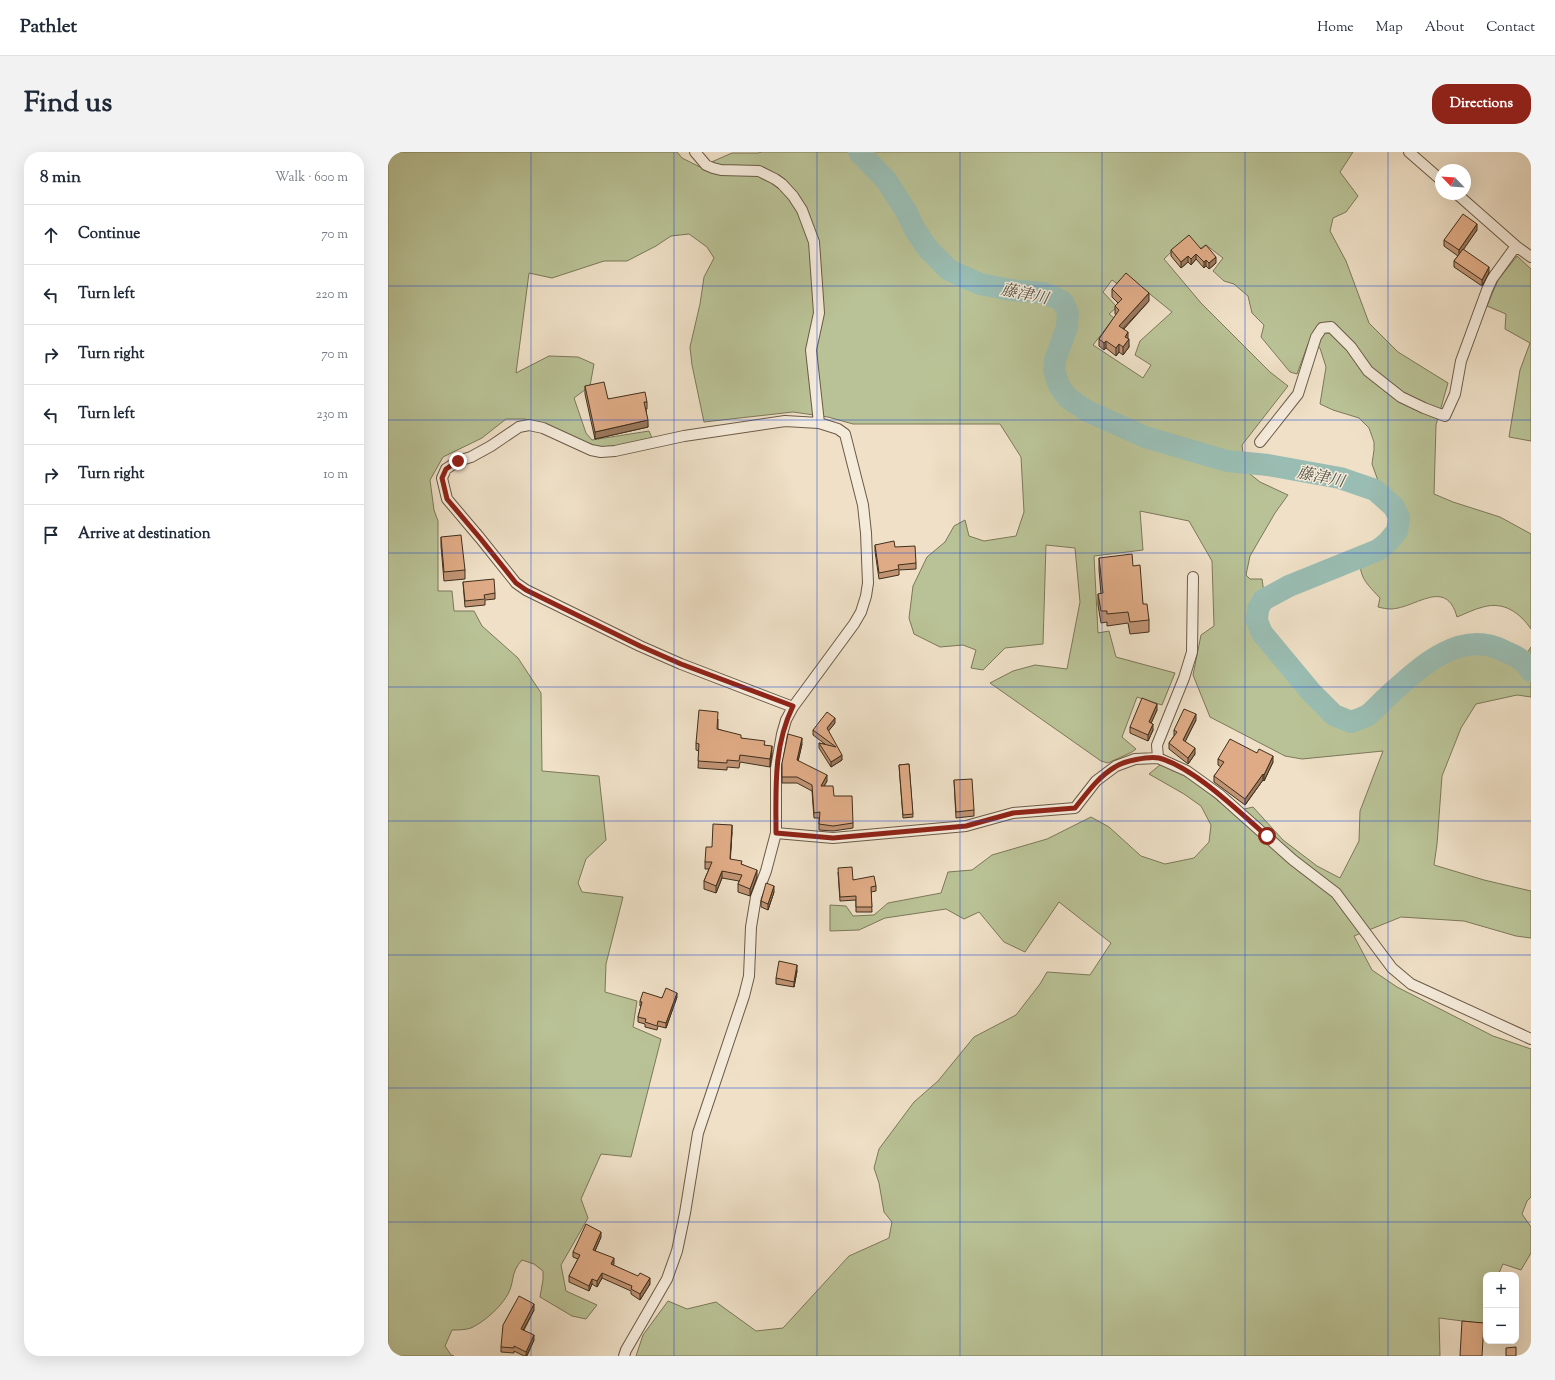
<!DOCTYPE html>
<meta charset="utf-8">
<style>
:root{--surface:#fff;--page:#f2f2f3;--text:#1f2937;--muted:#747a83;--line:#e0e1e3;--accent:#8f2418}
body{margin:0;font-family:"Sorts Mill Goudy","Noto Serif JP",serif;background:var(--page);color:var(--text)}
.controls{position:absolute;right:12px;bottom:12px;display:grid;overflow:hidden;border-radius:8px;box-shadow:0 4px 16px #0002}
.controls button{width:36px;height:36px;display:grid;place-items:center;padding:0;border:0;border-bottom:1px solid var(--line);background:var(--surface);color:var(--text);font:20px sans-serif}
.compass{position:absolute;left:1047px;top:12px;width:36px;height:36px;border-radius:50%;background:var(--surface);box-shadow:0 4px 16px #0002;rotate:295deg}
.stop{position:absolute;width:12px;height:12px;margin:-9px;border:3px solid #8f2418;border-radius:50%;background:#fff}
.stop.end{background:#8f2418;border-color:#fff;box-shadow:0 1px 4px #0008}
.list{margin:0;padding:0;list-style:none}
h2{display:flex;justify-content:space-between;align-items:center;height:52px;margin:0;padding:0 16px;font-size:17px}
h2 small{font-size:13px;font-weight:400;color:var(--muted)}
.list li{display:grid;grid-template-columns:26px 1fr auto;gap:12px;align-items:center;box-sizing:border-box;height:60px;padding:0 16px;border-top:1px solid var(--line)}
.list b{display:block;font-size:15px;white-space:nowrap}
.list em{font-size:13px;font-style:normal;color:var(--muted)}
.icon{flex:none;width:22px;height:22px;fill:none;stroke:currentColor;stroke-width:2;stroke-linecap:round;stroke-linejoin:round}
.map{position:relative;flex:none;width:1143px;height:1204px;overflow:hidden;border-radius:16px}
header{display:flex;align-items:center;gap:24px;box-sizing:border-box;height:56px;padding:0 20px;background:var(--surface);border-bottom:1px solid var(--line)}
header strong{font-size:19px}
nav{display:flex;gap:22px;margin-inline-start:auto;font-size:14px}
.intro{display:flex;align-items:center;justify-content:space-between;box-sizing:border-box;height:96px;padding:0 24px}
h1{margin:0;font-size:28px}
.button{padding:10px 18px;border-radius:16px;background:var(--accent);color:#fff;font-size:14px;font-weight:700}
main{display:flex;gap:24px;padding:0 24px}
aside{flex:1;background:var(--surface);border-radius:16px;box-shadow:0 4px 16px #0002}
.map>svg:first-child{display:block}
.green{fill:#b9c296;stroke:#7c7859;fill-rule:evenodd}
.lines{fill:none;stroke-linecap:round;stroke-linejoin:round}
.river{stroke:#9abdb3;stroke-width:22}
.street-casing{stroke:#6b5b47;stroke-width:12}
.street{stroke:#f5ebdb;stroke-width:10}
.wall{fill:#c09373;stroke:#3f2f1c}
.shaded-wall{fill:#9c785e;stroke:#3f2f1c}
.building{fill:#dfab86;stroke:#3f2f1c}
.route{stroke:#8f2418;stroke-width:5}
.grid{fill:none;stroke:#1d4ed8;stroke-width:1;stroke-opacity:0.55}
.labels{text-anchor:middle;stroke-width:3;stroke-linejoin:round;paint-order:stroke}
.water-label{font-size:16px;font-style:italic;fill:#565242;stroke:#f5ebdb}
</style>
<header>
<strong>Pathlet</strong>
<nav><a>Home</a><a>Map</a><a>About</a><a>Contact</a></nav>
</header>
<div class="intro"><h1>Find us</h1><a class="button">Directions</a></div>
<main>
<aside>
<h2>8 min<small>Walk · 600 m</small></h2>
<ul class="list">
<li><svg class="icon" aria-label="ahead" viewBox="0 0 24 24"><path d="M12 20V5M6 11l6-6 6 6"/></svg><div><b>Continue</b></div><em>70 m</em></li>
<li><svg class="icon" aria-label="left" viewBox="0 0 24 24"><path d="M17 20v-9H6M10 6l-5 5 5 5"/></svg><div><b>Turn left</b></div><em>220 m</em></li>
<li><svg class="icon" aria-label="right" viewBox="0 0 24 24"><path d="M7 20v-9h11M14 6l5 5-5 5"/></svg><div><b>Turn right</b></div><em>70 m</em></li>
<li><svg class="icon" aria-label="left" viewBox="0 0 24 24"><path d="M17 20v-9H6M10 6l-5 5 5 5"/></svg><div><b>Turn left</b></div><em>230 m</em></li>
<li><svg class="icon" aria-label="right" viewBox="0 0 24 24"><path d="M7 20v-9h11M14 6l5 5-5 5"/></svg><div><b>Turn right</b></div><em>10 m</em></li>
<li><svg class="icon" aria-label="arrive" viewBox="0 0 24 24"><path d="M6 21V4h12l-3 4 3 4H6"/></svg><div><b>Arrive at destination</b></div></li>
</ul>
</aside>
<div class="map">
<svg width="1143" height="1204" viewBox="0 0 1143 1204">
<rect width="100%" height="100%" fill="#efe0c7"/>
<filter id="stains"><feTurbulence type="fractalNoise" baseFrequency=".005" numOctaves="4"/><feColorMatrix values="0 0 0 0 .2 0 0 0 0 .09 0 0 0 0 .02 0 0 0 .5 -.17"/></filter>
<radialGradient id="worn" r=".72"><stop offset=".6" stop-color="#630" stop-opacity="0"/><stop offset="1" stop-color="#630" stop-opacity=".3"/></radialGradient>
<path class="green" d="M0 0H289L294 6 312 15 344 1H370L374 0H965L952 20 970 44 958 60 945 66 942 79 958 109 981 171 1010 200 1060 231 1048 273 1046 342 1065 350 1112 365 1143 382V477C1132 461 1116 449 1095 455 1086 457 1077 462 1069 465 1058 425 1028 456 1003 457 999 457 994 456 990 455L992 446C974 427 972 425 971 399L991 387 1001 373 1002 362 984 312 986 298V290L981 276 971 266 945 258 932 252 938 215 932 196 920 192 909 222 902 220 873 185 876 173 864 161 860 144 846 132 836 129 825 119 835 106 818 93 811 97 800 84 776 107 813 151 882 220 900 234 854 293 857 318 872 330 900 343 887 361 862 404 858 423 862 427H874L876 441 866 452 865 469 877 491 938 562 960 572 974 571 1050 508 1072 498 1093 494 1114 501 1132 511 1137 502 1139 501 1143 495V545L1129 543 1088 552 1073 576 1054 624 1049 692 1046 713 1096 728 1143 739V786L1128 784 1076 769 1013 765 966 784 984 818 1009 835 1105 884 1143 897V1045L1139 1049 1134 1062 1143 1075V1101L1133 1118 1115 1112 1110 1123H1098V1147L1095 1153 1098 1155V1172L1051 1166 1052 1204H248L255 1183 280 1149 299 1157 328 1150 368 1179 395 1176 461 1104 501 1086 504 1070 496 1060 491 1031 486 1016 491 997 526 950 550 929 586 885 628 863 652 832 659 820 702 823 723 791 671 750 637 800 616 790 591 760 576 767 558 757 497 766 471 778 442 779V753L458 754 465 764 486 763 500 751 553 741 560 720 584 718 604 703 659 687 703 665 721 675 753 704 777 712 806 706 821 690 823 673 813 654 796 642 761 622 773 612 799 623 844 660 865 655 895 688 929 714 952 726 971 689 972 659 995 599 914 607 897 604 822 565 805 523 813 483 826 474 824 409 801 369 752 359 755 398 706 404 710 481 721 479 728 505 787 521 774 553 749 545 734 585 748 597 744 600 720 611 713 609 602 531 625 519 647 513 679 517 692 450 687 396 658 393 655 492 617 496 595 518 583 516 588 498 575 493 552 495 526 482 521 466 525 434 539 405 557 390 566 374 577 368 581 384 596 389 628 384 636 360 633 305 612 272H465L440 265 405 260 316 270 304 213 302 195 312 152 316 125 326 106 319 95 301 82 283 84 268 94 239 109H216L164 126 141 121 128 221 161 204 190 205 206 212 202 234 186 246 198 281 204 288 261 279 264 286 234 294 217 295 202 294 170 279 137 267H118L94 286 55 305 42 328 46 358 50 369V439H64L66 459H86L94 474 130 506 153 541 154 619 211 624 218 688 198 707 190 731 194 740 235 745 218 812 217 840 249 849 245 875 273 887 243 1005 213 1002 193 1047 200 1066 173 1113 178 1139 209 1153 198 1167 184 1164 152 1145 155 1128V1119L146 1112 134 1108C122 1121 127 1129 120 1142 113 1155 96 1170 83 1176 77 1178 70 1178 64 1178L57 1194 63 1203 66 1204H0ZM741 125 784 160 752 189 747 203 763 213 755 226 705 193 726 166 721 162 729 155 715 140 724 128 731 133Z
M1129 104 1143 117V289L1121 285 1132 218 1142 191 1117 177 1118 162 1099 154 1110 128Z"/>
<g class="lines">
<path class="river" d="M471 0 498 28 518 59 527 78 540 97 561 118 592 132 623 138 655 141 666 145 675 150 680 161 679 175 667 208 666 218 671 234 680 246 699 259 757 285 839 309 880 313 952 326 987 338 1006 355 1011 366 1009 379 1000 390 990 398 901 434 875 448 870 457 869 469 874 481 923 540 946 563 963 570C968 568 975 566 980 563 987 558 993 550 1000 544 1030 517 1071 477 1114 498 1129 505 1133 505 1143 519"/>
<g class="street-casing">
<path id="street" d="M307 0 318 13 325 16 333 18 371 19 387 27 394 32 405 44 414 58 426 90 431 161 423 198 431 271
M1021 0 1053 28
M1069 42 1128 94 1143 105
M872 290 910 242 928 185 934 176 943 175 963 195 980 219 1013 245 1036 256 1057 264 1067 242 1073 209 1099 138 1104 127 1128 94
M770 606 769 593 796 526 804 500 805 425
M388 681 445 686 578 674 625 661 687 656 708 629 728 614 747 607 770 606 790 615 799 619 831 642 905 708 948 741 1004 816 1023 832 1143 887
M236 1204 238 1198 279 1127 289 1099 297 1061 310 981 356 844 361 824 363 775 368 745 378 719 388 681V616L394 582 398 568 405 555 466 472 473 460 478 444 480 431 478 381 475 353 457 282 450 277 431 271 397 269 296 284 227 299 213 300 203 298 155 276 141 273 131 275 103 294 83 305 70 309 58 317 54 326 59 347 92 386 128 431 138 438 252 494 293 512 405 555"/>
</g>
<use href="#street" class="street"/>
</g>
<path class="wall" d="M1089 78 1075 97 1101 121 1094 134 1066 115V109L1070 104 1056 94V88Z
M813 97 828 111 821 117 818 114 816 116 808 107 803 113 800 110 793 116 783 104V98Z
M724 137 761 149 736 177 740 187 741 195 735 203 731 200 728 204 718 196 716 198 711 194V187L728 163 727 162V154L730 151 724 145Z
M197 234 220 247 259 250V257H258L260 275 207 287 197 242Z
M53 385 77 418V427L56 429 53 394Z
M487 393 507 395 528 411V417L511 418V423L491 427 487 399Z
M711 406 745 414 755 452 761 468V480L742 482 740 471 719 474V470L713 471 710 453V442H713L711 418Z
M75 430 107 441V447L97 448V453L77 455Z
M769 558 763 571 765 578 760 589 742 581V575Z
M330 567V577L353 586 377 593 384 601 382 615 352 610 351 616 339 615V618L310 616 311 599 308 598V591Z
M808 568 797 589 807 602 800 612 781 597V591L786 584V578Z
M447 571 440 579 454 608 443 615 431 596V591L437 592 425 583V578Z
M414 592 410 609 439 629 436 634 446 644 465 671V676L445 679 431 678V666H426L424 639 409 631H394V611Z
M869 601 885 610 876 629 875 628 857 653 826 630V624L833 615 830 613V607Z
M521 612 525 665 515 666 511 613Z
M566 628 586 658V664L568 666Z
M344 680 342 707 354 712 369 725 362 744 350 740V732L351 729 334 726 328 741 316 737V729L321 717H317V710L324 695Z
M450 720 465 728 488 734V739L483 740 484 760H468V748L452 749Z
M386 740 380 758 373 755V749Z
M409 819 406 835 388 832V826Z
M289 845 278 876 270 874 269 878 257 875V872L250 870V865L253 854H252V849L274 846Z
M213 1085 207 1099 226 1112 225 1113 262 1132 252 1148 243 1142V1139L214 1126 209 1135 204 1132 201 1139 181 1130V1124L190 1107 185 1105V1100Z
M146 1158 136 1178 146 1188 139 1204H136L126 1199V1201L113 1200V1195Z"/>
<path class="shaded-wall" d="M1089 72V78L1071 104V98Z
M808 102V107L803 113V107Z
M800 104V110L793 116V110Z
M828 105V111L821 117V111Z
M818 108V114L816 116V110Z
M1101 115V121L1094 134V128Z
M761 141V149L731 181V174Z
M740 180V188L737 185Z
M741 187V195L735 203V195Z
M718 189V196L716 198V191Z
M731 192V200L728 204V196Z
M260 268V275L207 287V280Z
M769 552V558L761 576V570Z
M808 562V568L795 594V588Z
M447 566V571L439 581V576Z
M765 572V578L760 589V583Z
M414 586V592L409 614V608Z
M384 594V601L382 615V607Z
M807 596V602L800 612V606Z
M454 603V608L443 615V610Z
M885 604V610L876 629V623Z
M875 622V628L857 653V647Z
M439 623V629L433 640V634Z
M344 673V680L342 714V707Z
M369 718V725L362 744V737Z
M334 719V726L328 741V734Z
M386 734V740L380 758V752Z
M409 813V819L406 835V830Z
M289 841V845L278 876V871Z
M213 1080V1085L205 1103V1098Z
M226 1106V1112L223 1117V1112Z
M214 1121V1126L209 1135V1129Z
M262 1126V1132L252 1148V1142Z
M204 1127V1132L201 1139V1134Z
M146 1152V1158L133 1182V1177Z
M146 1183V1188L138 1204V1200Z"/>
<path class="building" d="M1075 62 1089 72 1071 98 1056 88Z
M801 83 813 97 818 93 828 105 821 111 818 108 816 110 808 102 803 107 800 104 793 110 783 98Z
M1075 97 1101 115 1094 128 1066 109Z
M738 121 761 141 731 174 740 180 737 185 741 187 735 195 731 192 728 196 718 189 716 191 711 187 731 158 727 154 734 147 724 137Z
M216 230 220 247 257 240 259 250H256L260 268 207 280 197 234Z
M73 383 77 418 56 420 53 385Z
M506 389 507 395 527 394 528 411 510 413 511 417 491 421 487 393Z
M744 402 745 414 752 413 755 452H759L761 468 742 470 740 460 719 462V459H713L710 442 715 441 711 406Z
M106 427 107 441 96 443 97 447 77 449 75 430Z
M754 546 769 552 761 570 765 572 760 583 742 575Z
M796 557 808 562 795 588 807 596 800 606 781 591 789 580 786 578Z
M311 558 330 560 329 577 353 583V586L377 589 376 593 384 594 382 607 352 603 351 609 339 608V611L310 609 311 592 308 591Z
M439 560 447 566 439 576 454 603 443 610 431 591 448 595 425 578Z
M400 582 414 586 409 608 439 623 433 634H445L446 644H464L465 671 445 674 431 672 432 660 426 661 424 633 409 625H394V611Z
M842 587 869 601 871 597 885 604 876 623 875 622 857 647 826 624 836 610 830 607Z
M521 612 525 662 515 663 511 613Z
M584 627 586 658 568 660 566 628Z
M325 672 344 673 342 707 354 709 353 712 369 718 362 737 350 732 354 723 334 719 328 734 316 729 324 710H317L318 695H324Z
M464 715 465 728 486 724 488 734 483 735 484 755H468V744L452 745 450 716Z
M378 731 386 734 380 752 373 749Z
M391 809 409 813 406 830 388 826Z
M278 836 289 841 278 871 270 869 269 874 257 870 258 867 250 865 254 850 252 849 255 840 274 846Z
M198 1072 213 1080 205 1098 226 1106 223 1112 250 1124 252 1121 262 1126 252 1142 243 1137 244 1134 214 1121 209 1129 204 1127 201 1134 181 1124 192 1103 185 1100Z
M131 1144 146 1152 133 1177 146 1183 138 1200 126 1194V1196L113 1195 115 1173Z
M1074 1169 1096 1171 1094 1204H1072Z
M1128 1195V1204H1118V1196Z"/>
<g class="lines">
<path class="route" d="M70 309 58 317 54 326 59 347 92 386 128 431 138 438 252 494 293 512 405 554C385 595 388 638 388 681L445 686 578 674 625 661 687 656C699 641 710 625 727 615 736 609 760 604 771 606 807 616 851 660 879 684"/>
</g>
<path class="grid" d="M143 0V1204M286 0V1204M429 0V1204M572 0V1204M714 0V1204M857 0V1204M1000 0V1204M0 134H1143M0 268H1143M0 401H1143M0 535H1143M0 669H1143M0 803H1143M0 936H1143M0 1070H1143"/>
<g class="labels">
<g class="water-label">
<text transform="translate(637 141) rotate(12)" y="6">藤津川</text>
<text transform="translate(933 324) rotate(12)" y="6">藤津川</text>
</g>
</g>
<rect width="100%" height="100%" filter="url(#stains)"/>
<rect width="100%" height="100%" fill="url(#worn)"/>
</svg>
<div class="controls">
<button>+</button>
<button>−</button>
</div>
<svg class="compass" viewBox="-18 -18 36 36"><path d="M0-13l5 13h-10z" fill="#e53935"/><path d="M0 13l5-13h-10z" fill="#747a83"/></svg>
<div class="stop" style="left:879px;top:684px"></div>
<div class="stop end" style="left:70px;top:309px"></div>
</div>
</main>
